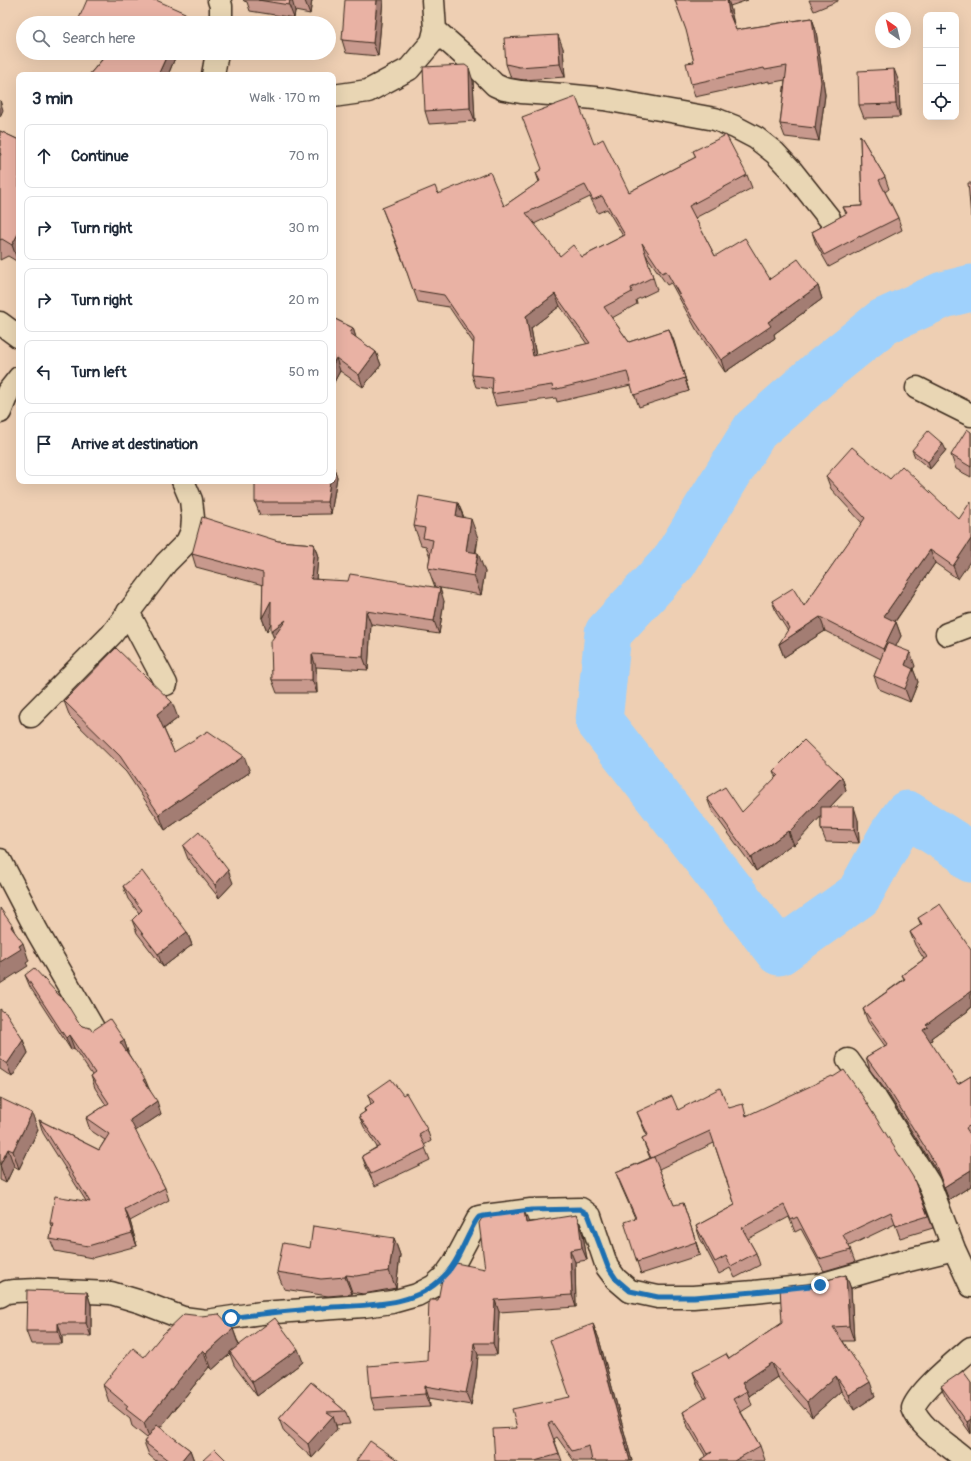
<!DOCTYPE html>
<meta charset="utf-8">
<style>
:root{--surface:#fff;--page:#f2f2f3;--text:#1f2937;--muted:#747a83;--line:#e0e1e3}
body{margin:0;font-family:Pangolin,sans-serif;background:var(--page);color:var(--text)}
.controls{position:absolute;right:12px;top:12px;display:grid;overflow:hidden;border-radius:8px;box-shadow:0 4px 16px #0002}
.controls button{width:36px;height:36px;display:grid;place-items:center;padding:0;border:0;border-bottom:1px solid var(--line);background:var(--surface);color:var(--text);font:20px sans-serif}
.compass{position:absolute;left:875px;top:12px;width:36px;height:36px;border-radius:50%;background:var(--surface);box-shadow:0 4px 16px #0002;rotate:326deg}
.stop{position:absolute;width:12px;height:12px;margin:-9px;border:3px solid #1f6fb2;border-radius:50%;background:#fff}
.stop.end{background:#1f6fb2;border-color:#fff;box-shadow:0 1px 4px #0008}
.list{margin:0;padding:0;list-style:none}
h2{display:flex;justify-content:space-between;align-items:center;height:52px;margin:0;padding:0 16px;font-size:17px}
h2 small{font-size:13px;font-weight:400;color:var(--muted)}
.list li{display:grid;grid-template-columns:26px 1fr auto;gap:12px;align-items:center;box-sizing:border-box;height:64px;margin:0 8px 8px;padding:0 8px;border:1px solid var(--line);border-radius:8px}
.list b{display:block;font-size:15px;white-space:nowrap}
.list em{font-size:13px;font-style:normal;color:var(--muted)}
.icon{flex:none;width:22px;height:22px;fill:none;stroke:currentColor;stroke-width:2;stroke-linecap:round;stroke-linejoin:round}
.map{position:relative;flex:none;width:971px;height:1461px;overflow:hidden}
.search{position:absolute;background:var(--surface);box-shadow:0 4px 16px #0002;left:16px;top:16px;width:320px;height:44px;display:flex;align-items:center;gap:10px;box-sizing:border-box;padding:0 14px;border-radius:22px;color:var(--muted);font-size:15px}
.panel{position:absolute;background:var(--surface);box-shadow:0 4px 16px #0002;left:16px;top:72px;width:320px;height:412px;border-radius:8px}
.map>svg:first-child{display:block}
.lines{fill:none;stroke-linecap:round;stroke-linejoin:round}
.river{stroke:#9fd1fc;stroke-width:47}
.minor-casing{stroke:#3b2a1e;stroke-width:25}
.minor{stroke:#e9d6b4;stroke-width:22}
.wall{fill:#c8998d;stroke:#3b2a1e;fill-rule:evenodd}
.shaded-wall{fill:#a37d73;stroke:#3b2a1e}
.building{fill:#e9b2a4;stroke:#3b2a1e;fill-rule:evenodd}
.route{stroke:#1f6fb2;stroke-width:5}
</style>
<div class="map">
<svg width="971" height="1461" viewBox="0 0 971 1461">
<rect width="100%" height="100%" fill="#eecfb3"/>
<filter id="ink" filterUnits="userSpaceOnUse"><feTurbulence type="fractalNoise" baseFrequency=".025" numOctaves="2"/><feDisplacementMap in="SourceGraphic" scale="8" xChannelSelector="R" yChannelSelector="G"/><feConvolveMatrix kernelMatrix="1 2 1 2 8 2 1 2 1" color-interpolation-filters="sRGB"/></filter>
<g filter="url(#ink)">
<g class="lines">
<path class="river" d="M971 288 943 295 883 322 820 373 755 430 674 562 608 633 599 721 779 952 859 895 892 835 907 814 965 851 971 859"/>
<g class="minor-casing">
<path id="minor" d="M219 0 221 6V23
M435 30 475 65 495 85 504 89 521 92 564 95 604 99 715 119 735 127 756 138 775 153 791 170 829 218
M213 75 217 53
M333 96 368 91 409 69 432 42 435 30 433 0
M0 323 19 337
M917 388 971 415
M0 412 8 392 19 378
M128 612 166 684
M947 634 971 625
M31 716 112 634 166 563 187 542 192 531 193 518 191 500 183 481
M0 860 37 931 93 1028
M848 1060 876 1099 929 1183 954 1249 971 1286
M0 1296 7 1292 15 1291 38 1290 111 1293 141 1302 183 1318 206 1321 261 1313 364 1306 392 1302 417 1295 434 1286 445 1276 455 1262 479 1217 484 1216 531 1210 581 1209 590 1216 607 1267 616 1279 630 1291 658 1297H693L754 1292 820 1285 889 1265 954 1249
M967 1461C951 1446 920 1429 913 1408 920 1390 955 1362 971 1348"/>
</g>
<use href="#minor" class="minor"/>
</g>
<path class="wall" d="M243 0H312L310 14 295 11 294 18 250 11 247 2 244 1Z
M383 0 378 56 346 53 342 40Z
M675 0H748L730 6 734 24 736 30 812 18 816 31 825 95 819 141 785 137 780 124 785 80 769 83V81L695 97 691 84 694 62 687 31Z
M809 0H838V1L814 11Z
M563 48 565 77 524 80 511 78 506 64Z
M95 53H177L168 75H89L104 57Z
M473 81 475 121 429 124 425 111Z
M899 82 900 117 864 118 859 105Z
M0 131 19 140V260L18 262 8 256 0 260Z
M860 135 885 177 889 189 885 192 898 218 902 230 865 249 864 248 829 267 816 244 812 232 846 214 843 207 862 206Z
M594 144 629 192 696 157 693 151 747 175 752 188 695 218 715 256 770 279 818 286 822 299 774 334 775 338 725 372 696 329 671 283 667 285 646 255 657 290 636 300 637 304 612 318 629 342 669 329 689 391 639 407 631 385 557 402 556 398 496 406 492 394V389L476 387 472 375 474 344 449 307 418 302 404 264 382 208 438 194 504 206 539 182 536 173ZM590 197 598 213 607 209 623 236 582 257 560 256 534 224ZM560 306 587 344 536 356 531 328Z
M333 318 353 328 356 338 376 352 381 365 363 387 340 371 333 384Z
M971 432V477L956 469 951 455Z
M912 450H946L930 469 915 457Z
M333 465 337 477 331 514 260 515 255 502 333 481Z
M826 476 890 479 959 519 958 579 935 563 895 622H896L901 636 895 647 915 666 913 669 918 682 910 702 879 689 874 676 881 659 825 631 784 657 779 644 788 631 777 614 772 601 804 606 862 523 831 489Z
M458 503 464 517 478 538 476 553 485 572 481 595 435 587 428 568 430 557 426 546 421 545 414 526Z
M278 541 314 544 318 557 316 579 444 601 439 634 371 624 368 670 316 667 317 693H277L272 680 274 638 271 622 267 631 262 618 263 585 196 567 192 554Z
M64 701 178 718 164 729 174 752 250 772 165 830 126 772 70 717Z
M773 771 842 777 846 790 830 807 858 820 859 843 826 842 821 829V816L794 845 792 844 756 871 712 811 707 798 742 812 776 778Z
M183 846 233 883 219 898 188 859Z
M123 886 187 932 192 945 163 967 137 933 132 920 139 913 128 899Z
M918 918 971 950V1008L968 1010V1011L931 1038 932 1040 930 1042 958 1084 971 1076V1186L949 1200 940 1176 887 1092 870 1070 866 1057 885 1046 868 1022 863 1009 904 979 902 975 924 959 915 945 910 932 921 925Z
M25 975 82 1026 92 1031 124 1040 128 1052V1053L149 1089 161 1114 135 1131 165 1188 169 1200 130 1221 137 1246 92 1258 55 1251 50 1239 52 1228 50 1223 86 1201 43 1133 39 1120 99 1150 105 1140 90 1130 86 1118 106 1105 95 1088 91 1076 92 1075 74 1048 71 1050 30 987Z
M0 1009 23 1040 28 1053 12 1077 0 1069Z
M368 1095 427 1129 431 1141 424 1145 430 1160 375 1186 366 1167 362 1156 377 1147 364 1127 359 1116 365 1112 364 1109 371 1104Z
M0 1098 38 1130 19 1169 14 1166 6 1183 0 1180Z
M729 1108 913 1177 933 1228 900 1238 895 1224 849 1246 855 1262 824 1271 801 1229 795 1232 789 1217 748 1239 756 1253 760 1265 735 1278 730 1268 719 1274 700 1238 696 1226 735 1205 714 1143 659 1169 674 1205 687 1216 700 1255 641 1274 637 1262 635 1218 621 1186 616 1173 650 1158 642 1138 647 1136 637 1112 678 1110Z
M529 1223 583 1235 587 1260 575 1262 576 1307 499 1312 497 1355H478L476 1377 471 1405 429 1398 430 1407 375 1410 371 1398 427 1361 438 1300 485 1269Z
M394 1238 400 1255 396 1288 363 1294 352 1292V1294L328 1296 284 1289 277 1272 310 1248Z
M846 1275 851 1289 854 1341H843L875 1396 854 1410 841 1391 812 1417 777 1377 749 1396 752 1405 741 1412 760 1446 765 1460 764 1461H700L706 1457 688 1427 683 1412 705 1399 698 1387 693 1372 729 1359 782 1323 816 1283Z
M87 1292 91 1305V1336H62V1344H31L26 1331Z
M593 1324 599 1339 632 1461H574L557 1437 554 1439 562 1461H495L517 1428 570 1397Z
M233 1329 239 1345 303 1362 257 1396 234 1365 230 1354 212 1370 209 1367 160 1428 190 1450 194 1461H156L149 1455 144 1442 147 1438 132 1426 130 1419 109 1402 103 1385 144 1357Z
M311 1382 345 1411 350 1424 336 1425 337 1429 312 1458 284 1432 279 1419Z
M971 1382V1434L946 1399 941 1386Z"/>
<path class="shaded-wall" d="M290 0H292L295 11 294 18 289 5Z
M305 0H312L310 14 305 1Z
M377 0H383L378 56 373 43Z
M727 0H728L730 6 734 26 729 13Z
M185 13 189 23H181Z
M812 18 816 31 825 95 819 141 815 128Z
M558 35 563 48 565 77 560 64Z
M168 53H177L168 75H158Z
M469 68 473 81 475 121 470 108Z
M894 69 899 82 900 117 896 104Z
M0 100 3 110 0 117Z
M19 232V260L18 262 12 245Z
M818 286 822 299 774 334 775 338 725 372 721 360 768 322Z
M555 294 560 306 531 328 538 369 533 356 526 316Z
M353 328 357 341 350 333Z
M669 329 674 341 689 391 685 378Z
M376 352 381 365 363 387 359 375Z
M336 358 340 371 333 384V364Z
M943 444 946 450 930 469 928 462Z
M333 465 337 477 331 514 327 502 330 481H333Z
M458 503 465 522 456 516Z
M471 519 478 538 472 570 466 551Z
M971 539V560L958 579 953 566Z
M314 544 318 557 315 592 311 579Z
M930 550 935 563 889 630 884 616Z
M478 553 485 572 481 595 474 576Z
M440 588 444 601 439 634 434 621Z
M271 601 276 614 267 631 262 618Z
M366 611 371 624 368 670 363 657Z
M820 617 825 631 784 657 779 644Z
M286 620 276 644 271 631Z
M896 622 901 636 888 662 883 649Z
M910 652 915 666 913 669 918 682 910 702 905 689V665Z
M312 654 316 667 317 693 312 680Z
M172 702 178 718 162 730 157 714Z
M244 756 250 772 165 830 159 814Z
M842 777 846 790 794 845 789 832Z
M854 807 858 820 859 843 854 830Z
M788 831 792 844 756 871 751 858Z
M228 870 233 883 219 898 215 885Z
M12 925 19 943 11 927Z
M187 932 192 945 163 967 158 954Z
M23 943 29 961 26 963 28 966 0 984V962Z
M971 991V1008L968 1010V1011L931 1038 932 1040 927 1043 923 1030 926 1025 963 997Z
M69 1035 74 1048 71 1050 66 1038Z
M23 1040 28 1053 12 1077 7 1064Z
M124 1040 128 1052 125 1054 120 1042Z
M145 1079 150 1091 143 1080Z
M157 1101 161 1114 134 1132 130 1120Z
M32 1113 38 1130 19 1169 13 1151Z
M8 1149 14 1166 6 1183 0 1165Z
M971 1170V1186L949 1200 944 1187Z
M683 1203 687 1216 700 1255 696 1242Z
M125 1209 130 1221 137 1246 132 1233Z
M524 1210 529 1223H526Z
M576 1215 583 1235 587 1260 582 1248Z
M394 1238 400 1255 396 1288 389 1271Z
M570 1250 575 1262 576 1307 572 1295Z
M346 1275 352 1292V1294L345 1277Z
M846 1275 851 1289 854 1341 849 1326Z
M87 1292 91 1305V1336L86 1323Z
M495 1300 499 1312 497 1355 493 1343Z
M58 1323 62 1336V1344L58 1331Z
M593 1324 599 1339 632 1461H630Z
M233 1329 239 1346 230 1352V1354L212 1370 206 1353Z
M474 1343 478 1355 476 1377 471 1405 466 1393Z
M298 1349 303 1362 257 1396 252 1382Z
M203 1350 209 1367 150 1440 144 1423Z
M772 1363 777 1377 749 1396 747 1391 742 1383Z
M836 1376 841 1391 812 1417 807 1402Z
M870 1382 875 1396 854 1410 849 1395Z
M425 1386 429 1398 430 1407 425 1394Z
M333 1416 337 1429 312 1458 308 1444Z
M971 1419V1433L967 1422Z
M190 1450 194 1461H181Z"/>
<path class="building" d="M87 0H156L185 13 181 23H77Z
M258 0H290L289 5Z
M345 0H377L373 43 342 40Z
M675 0H727L729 13 736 30 812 18 821 82 815 128 780 124 787 66 765 70 764 68 691 84 686 63 694 62 686 30Z
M558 35 560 64 519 67 506 64 504 38Z
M108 53H168L158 75H89Z
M465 65 469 68 470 108 425 111 423 67Z
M894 69 896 104 859 105 858 71Z
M576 97 594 144 603 139 629 192 696 157 693 151 726 135 747 175 689 206 715 256 745 238 770 279 798 259 818 286 768 322 771 326 721 360 692 317 666 271 662 273 642 243 653 277 631 288 632 292 604 307 629 342 669 329 685 378 634 395 627 372 553 390 552 385 492 394 493 377 472 375 474 339 444 295 413 290 401 255 382 208 435 186 438 194 490 172 504 206 540 181 536 173 542 169 522 117ZM585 185 593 200 602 196 625 235 582 257 573 245 560 256 526 213ZM555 294 590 343 533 356 526 316Z
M0 131 19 140V232L12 245 2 239 0 240V156L1 154 0 153Z
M860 135 885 177 879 180 898 218 860 237V236L824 255 812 232 847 213 843 207 862 206Z
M968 183H971V217Z
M333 318 353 328 350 333 376 352 359 375 336 358 333 364Z
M967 429 971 432V467L951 455Z
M928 431 943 444 928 462 912 450Z
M852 447 890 479 902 466 959 519 971 501V539L953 566 930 550 884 616 896 622 883 649 820 617 779 644 789 628 772 601 793 588 804 606 865 518 826 476Z
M255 481H330L327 502H255Z
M419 496 458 503 456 516 471 519 466 551 478 553 474 576 428 568 433 540 423 538 425 528 414 526Z
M202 517 278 541 314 544 311 579 348 581 350 574 440 588 434 621 366 611 363 657 312 654V680H272L271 641 286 620 271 631V601L262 618 263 573 192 554Z
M887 643 910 652 905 665 913 669 905 689 874 676Z
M116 648 172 702 157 714 174 752 208 731 244 756 159 814 120 756 64 701Z
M804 740 842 777 789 832 788 831 751 858 707 798 725 787 742 812 778 775 773 771Z
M821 807H854V830L821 829Z
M199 832 228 870 215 885 183 846Z
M142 871 187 932 158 954 132 920 142 910 123 886Z
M940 904 971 950V991L963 997V998L926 1025 928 1027 923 1030 958 1084 971 1076V1125L966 1128 971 1136V1170L944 1187 935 1163 882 1079 866 1057 888 1044 863 1009 905 979 902 975 927 957 910 932 922 924 918 918Z
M0 908 12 925 11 927 23 943 19 946 21 949 0 962Z
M34 968 67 1004 78 1022 82 1026 90 1028 92 1031 110 1019 124 1040 120 1042 145 1079 143 1080 157 1101 130 1120 165 1188 125 1209 132 1233 88 1246 50 1239 53 1223H50L55 1196 90 1202 39 1120 99 1150 109 1134 86 1118 109 1103 91 1076 95 1073 69 1035 66 1038 25 975Z
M0 1009 7 1014 23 1040 7 1064 0 1059Z
M844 1070 861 1094 913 1177 928 1216 896 1226 891 1212 843 1235 851 1250 819 1259 797 1217 791 1220 784 1205 742 1228 756 1253 731 1266 726 1256 715 1262 696 1226 735 1205 710 1131 651 1158 642 1138 648 1135 637 1112 672 1096 678 1110 720 1088 729 1108 743 1104 746 1116 832 1076 833 1077Z
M391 1079 403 1095 406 1093 427 1129 419 1134 426 1148 371 1174 362 1156 380 1146 359 1116 366 1111 364 1109 374 1102 368 1095Z
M0 1098 32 1113 13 1151 8 1149 0 1165Z
M654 1157 674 1205 683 1203 696 1242 637 1262 624 1222 636 1218 616 1173Z
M524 1210 526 1223 576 1215 579 1223 582 1248 570 1250 572 1295 495 1300 493 1343H474L472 1364 466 1393 425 1386V1394L371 1398 368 1366 427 1361 429 1300H438L442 1279 456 1263 485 1269 479 1223 483 1216Z
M313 1226 394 1238 389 1271 356 1276 346 1275 345 1277 321 1279 277 1272 283 1243 310 1248Z
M846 1275 849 1326 833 1327 870 1382 849 1395 836 1376 807 1402 772 1363 742 1383 747 1391 733 1399 760 1446 734 1461H700L712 1452 707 1454 683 1412 707 1397 693 1372 726 1354 729 1359 782 1323 780 1287 816 1283Z
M27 1290 87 1292 86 1323H58V1331H26Z
M184 1314 201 1316 219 1314 233 1329 206 1353 203 1350 144 1423 126 1409 128 1406 103 1385 133 1348 144 1357 162 1335Z
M275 1318 298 1349 252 1382 230 1352Z
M593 1324 630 1461H592L589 1446 572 1451 552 1422 548 1424 559 1454 535 1461H495L493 1429 517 1428 512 1409 570 1397 550 1340Z
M963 1371 971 1382V1419L967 1422 941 1386Z
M311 1382 345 1411 327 1412 333 1416 308 1444 279 1419Z
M157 1425 190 1450 181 1461H169L144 1442Z
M370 1441 399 1461H356Z
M215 1449 227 1461H202Z"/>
</g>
<g class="lines" filter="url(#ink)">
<path class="route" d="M231 1318C261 1313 292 1311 322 1308 363 1304 413 1309 443 1277 455 1266 461 1250 468 1236 472 1229 474 1222 479 1217L484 1216 531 1210 580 1209 588 1214 608 1267 616 1279 630 1291 658 1297H694L754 1292 820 1285"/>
</g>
</svg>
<div class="controls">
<button>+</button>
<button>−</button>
<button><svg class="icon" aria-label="locate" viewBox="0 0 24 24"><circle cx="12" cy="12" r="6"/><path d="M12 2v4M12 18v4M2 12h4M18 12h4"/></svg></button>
</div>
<svg class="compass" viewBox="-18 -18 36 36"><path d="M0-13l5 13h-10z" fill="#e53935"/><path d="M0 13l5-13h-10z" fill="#747a83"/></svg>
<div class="stop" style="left:231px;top:1318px"></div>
<div class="stop end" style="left:820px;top:1285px"></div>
<div class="search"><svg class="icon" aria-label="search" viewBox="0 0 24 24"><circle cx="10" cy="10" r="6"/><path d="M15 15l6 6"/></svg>Search here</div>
<section class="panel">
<h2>3 min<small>Walk · 170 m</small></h2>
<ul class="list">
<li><svg class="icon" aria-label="ahead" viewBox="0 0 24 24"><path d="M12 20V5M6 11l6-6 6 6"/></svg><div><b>Continue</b></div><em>70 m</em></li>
<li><svg class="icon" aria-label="right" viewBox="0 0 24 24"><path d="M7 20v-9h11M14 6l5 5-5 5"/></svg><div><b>Turn right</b></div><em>30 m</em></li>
<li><svg class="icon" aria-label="right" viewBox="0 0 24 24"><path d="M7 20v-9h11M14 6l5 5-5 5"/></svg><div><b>Turn right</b></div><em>20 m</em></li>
<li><svg class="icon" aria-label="left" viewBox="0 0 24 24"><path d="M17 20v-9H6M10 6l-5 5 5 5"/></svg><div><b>Turn left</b></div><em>50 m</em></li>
<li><svg class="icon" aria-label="arrive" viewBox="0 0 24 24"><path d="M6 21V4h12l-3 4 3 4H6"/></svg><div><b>Arrive at destination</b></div></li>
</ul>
</section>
</div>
